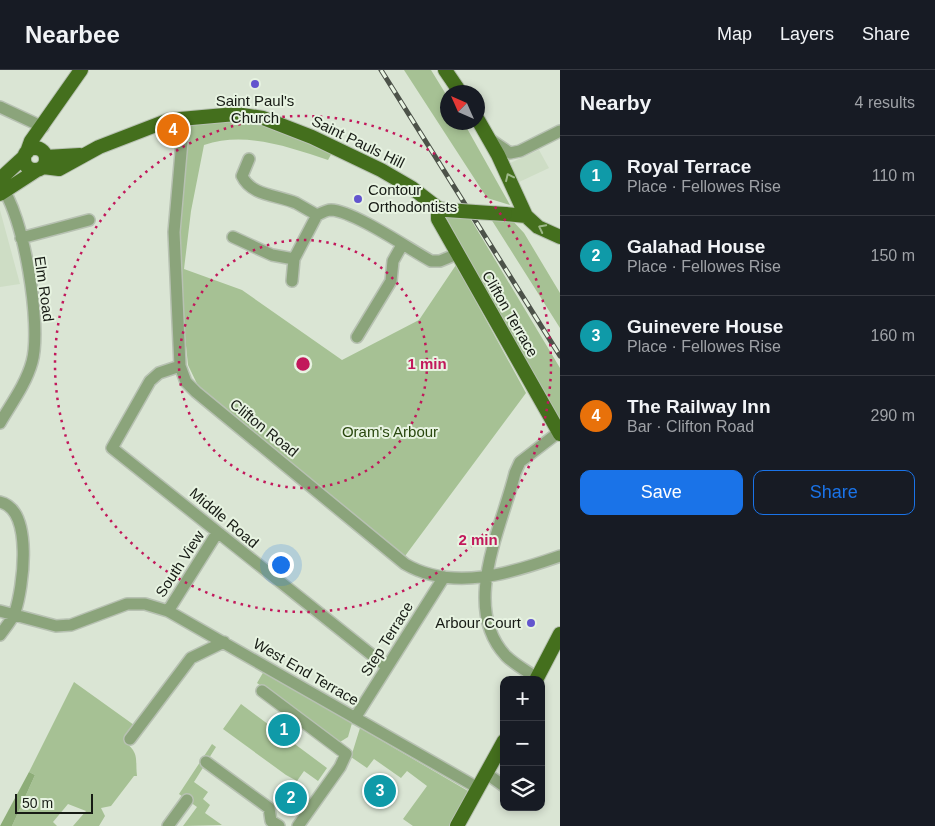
<!DOCTYPE html>
<meta charset="utf-8">
<style>
:root{--surface:#171b24;--page:#20242c;--text:#f1f3f6;--muted:#9ea1a6;--line:#363941;--accent:#1a73e8}
body{margin:0;font-family:Arial,sans-serif;background:var(--page);color:var(--text)}
.controls{position:absolute;right:15px;bottom:15px;display:grid;overflow:hidden;border-radius:10px;box-shadow:0 2px 8px #0003}
.controls button{width:45px;height:45px;display:grid;place-items:center;padding:0;border:0;border-bottom:1px solid var(--line);background:var(--surface);color:var(--text);font:25px sans-serif}
.compass{position:absolute;left:440px;top:15px;width:45px;height:45px;border-radius:50%;background:var(--surface);box-shadow:0 2px 8px #0003;rotate:315deg}
.scale{position:absolute;left:15px;bottom:12px;width:78px;box-sizing:border-box;padding-left:5px;border:2px solid #171b15;border-top:0;font-size:14px;line-height:18px;white-space:nowrap;color:#171b15;-webkit-text-stroke:4px #e7f3e1;paint-order:stroke}
.you{position:absolute;left:280px;top:494px;width:18px;height:18px;margin:-12px;border:4px solid #fff;border-radius:50%;background:#1a73e8;box-shadow:0 0 0 8px #1a73e833}
.badge{display:grid;place-items:center;width:32px;height:32px;border-radius:50%;background:var(--accent);color:#fff;font-size:16px;font-weight:700}
.pin{position:absolute;translate:-50% -50%;border:2px solid #fff;box-shadow:0 1px 5px #0006}
.list{margin:0;padding:0;list-style:none}
h2{display:flex;justify-content:space-between;align-items:center;height:65px;margin:0;padding:0 20px;font-size:21px}
h2 small{font-size:16px;font-weight:400;color:var(--muted)}
.list li{display:grid;grid-template-columns:32px 1fr auto;gap:15px;align-items:center;box-sizing:border-box;height:80px;padding:0 20px;border-top:1px solid var(--line)}
.list b{display:block;font-size:19px;white-space:nowrap}
.list p{margin:0;font-size:16px;white-space:nowrap;color:var(--muted)}
.list em{font-size:16px;font-style:normal;color:var(--muted)}
.actions{display:flex;gap:10px;padding:15px 20px}
.actions a{flex:1;padding:11px 0;border:1px solid var(--accent);border-radius:10px;text-align:center;font-size:18px;color:var(--accent)}
.actions .main{background:var(--accent);color:#fff}
.icon{flex:none;width:28px;height:28px;fill:none;stroke:currentColor;stroke-width:2;stroke-linecap:round;stroke-linejoin:round}
.map{position:relative;flex:none;width:560px;height:756px;overflow:hidden}
header{display:flex;align-items:center;gap:30px;box-sizing:border-box;height:70px;padding:0 25px;background:var(--surface);border-bottom:1px solid var(--line)}
header strong{font-size:24px}
nav{display:flex;gap:28px;margin-inline-start:auto;font-size:18px}
main{display:flex}
aside{flex:1;background:var(--surface)}
.map>svg:first-child{display:block}
.built{fill:#ceddc5}
.green{fill:#a6c194}
.forest{fill:#8dad78}
.lines{fill:none;stroke-linecap:round;stroke-linejoin:round}
.minor-casing{stroke:#b7c1b2;stroke-width:14}
.major-casing{stroke:#b7c1b2;stroke-width:16}
.minor{stroke:#8ba47b;stroke-width:11}
.major{stroke:#446f1d;stroke-width:14}
.rail-casing{stroke:#4c5249;stroke-width:5}
.rail{stroke:#e7f3e1;stroke-width:3;stroke-dasharray:9;stroke-linecap:butt}
.major-bridge-casing{stroke:#b7c1b2;stroke-width:16;stroke-linecap:butt}
.major-bridge{stroke:#446f1d;stroke-width:14}
.oneway{stroke:#9eb889}
.ring{fill:none;stroke:#c2185b;stroke-width:2.5;stroke-dasharray:2.5 5}
.poi-dot{fill:#6355ce;stroke:#e7f3e1;stroke-width:2}
.labels{text-anchor:middle;stroke-width:4;stroke-linejoin:round;paint-order:stroke}
.poi-label{font-size:15px;fill:#171b15;stroke:#e7f3e1}
.street-label{font-size:15px;fill:#171b15;stroke:#e7f3e1}
.park-label{font-size:15px;fill:#29470e;stroke:#e7f3e1}
.centre{fill:#c2185b;stroke:#e7f3e1;stroke-width:2.5}
.ring-label{font-size:15px;text-anchor:middle;font-weight:bold;fill:#c2185b;stroke:#e7f3e1;stroke-width:4;stroke-linejoin:round;paint-order:stroke}
</style>
<header>
<strong>Nearbee</strong>
<nav><a>Map</a><a>Layers</a><a>Share</a></nav>
</header>
<main>
<div class="map">
<svg width="560" height="756" viewBox="0 0 560 756">
<rect width="100%" height="100%" fill="#dae5d4"/>
<path class="built" d="M539 80 549 98 517 113 508 94Z
M0 140 20 214 0 217Z"/>
<path class="green" d="M404 0H431L447 26 448 52 464 53 510 135 487 128Z
M237 46 258 51 333 81 328 90C289 77 245 61 204 75L191 141 184 199 242 220 342 290 419 250 456 195 526 323 405 486 199 318 188 295 178 197 177 159 187 53Z
M446 147 470 148 560 298V350L550 337Z
M491 149H511L524 163 560 223V258Z
M264 601 352 653 348 667 340 672 257 613Z
M74 612 134 655 124 671C140 684 135 688 137 706H134L111 736 101 738 105 746 99 756H73L86 741 68 734 53 752 57 756H12L35 705 29 702Z
M241 634 327 698 318 711 304 701 297 711 286 705 223 659Z
M360 658 468 721 449 756H413L403 749 427 716 407 701 401 708 374 689 367 698 351 687Z
M212 674 216 677 194 712 208 722 203 729 210 735 205 743 222 755 183 756 197 737 179 724Z"/>
<path class="forest" d="M29 702 35 705 12 756H0Z"/>
<g class="lines">
<g class="minor-casing">
<path id="minor" d="M0 37 43 57
M184 48 174 162 180 296 186 312 196 322 405 494C453 522 512 503 560 486
M491 70 510 83 520 81 560 61
M249 89 242 106C251 126 278 125 296 133 303 137 310 141 317 145 321 143 327 140 331 140 354 141 409 179 431 191H440L457 184
M0 115C24 143 42 257 32 292 26 314 11 334 0 353
M233 167 272 185 294 189
M21 168 89 150
M292 211 294 189 317 145
M357 267 391 211 393 191 402 175
M180 296 159 303 150 311 112 378 387 597
M0 432C34 440 23 518 15 542 12 550 5 558 0 565
M0 541 56 556 71 555 127 534H145L168 541 478 718
M168 541 217 463
M537 608C527 601 515 595 506 586 460 537 502 457 515 403L520 392 559 362
M262 621 346 684 340 697 298 756
M355 648 444 507
M130 669 191 588 224 572
M206 692 269 738 271 751 279 756
M487 704 504 716
M168 756 187 730"/>
</g>
<g class="major-casing">
<path id="major" d="M445 0 460 22
M478 50 498 85 526 146
M24 89a11 11 0 1 1 22 0a11 11 0 1 1-22 0Z
M27 82 31 71 81 0
M46 87 80 85
M43 97 59 99 99 77 169 50 236 44 263 48 312 67 381 100 412 118 438 138 446 140
M0 109 24 87
M0 124 37 100
M438 138V149L560 364
M505 144 526 146 538 157 560 167
M536 610 560 564
M457 756 504 671"/>
</g>
<use href="#minor" class="minor"/>
<use href="#major" class="major"/>
<g class="rail-casing">
<path id="rail" d="M381 0 560 286"/>
</g>
<use href="#rail" class="rail"/>
<g class="major-bridge-casing">
<path id="major-bridge" d="M446 140 505 144"/>
</g>
<use href="#major-bridge" class="major-bridge"/>
</g>
<defs><path id="oneway-chevron" d="M-2-3.5L2.5 0L-2 3.5" fill="none" stroke-width="1.6" stroke-linecap="round" stroke-linejoin="round" transform="scale(1.25)"/></defs>
<g class="oneway">
<use href="#oneway-chevron" transform="translate(509 107) rotate(-115)"/>
<use href="#oneway-chevron" transform="translate(542 158) rotate(-153)"/>
</g>
<g class="ring">
<circle cx="303" cy="294" r="124"/>
<circle cx="303" cy="294" r="248"/>
</g>
<g class="poi-dot">
<circle cx="255" cy="14" r="5"/>
<circle cx="358" cy="129" r="5"/>
<circle cx="531" cy="553" r="5"/>
</g>
<g class="labels">
<g class="poi-label">
<text x="255" y="36">Saint Paul's<tspan x="255" dy="17">Church</tspan></text>
<text x="368" y="125" text-anchor="start">Contour<tspan x="368" dy="17">Orthodontists</tspan></text>
<text x="521" y="558" text-anchor="end">Arbour Court</text>
</g>
<g class="street-label">
<text transform="translate(358 72) rotate(26)" y="5">Saint Pauls Hill</text>
<text transform="translate(44 219) rotate(82)" y="5">Elm Road</text>
<text transform="translate(510 244) rotate(60)" y="5">Clifton Terrace</text>
<text transform="translate(264 358) rotate(39)" y="5">Clifton Road</text>
<text transform="translate(224 448) rotate(40)" y="5">Middle Road</text>
<text transform="translate(180 494) rotate(-57)" y="5">South View</text>
<text transform="translate(387 569) rotate(-58)" y="5">Step Terrace</text>
<text transform="translate(306 602) rotate(30)" y="5">West End Terrace</text>
</g>
<g class="park-label">
<text x="390" y="367">Oram's Arbour</text>
</g>
</g>
<circle cx="303" cy="294" r="8" class="centre"/>
<g class="ring-label">
<text x="427" y="299">1 min</text>
<text x="478" y="475">2 min</text>
</g>
</svg>
<div class="controls">
<button>+</button>
<button>−</button>
<button><svg class="icon" aria-label="layers" viewBox="0 0 24 24"><path d="M12 4l9 5-9 5-9-5zM3 14l9 5 9-5"/></svg></button>
</div>
<svg class="compass" viewBox="-18 -18 36 36"><path d="M0-13l5 13h-10z" fill="#e53935"/><path d="M0 13l5-13h-10z" fill="#9ea1a6"/></svg>
<div class="scale">50 m</div>
<div class="you"></div>
<div class="pin badge" style="left:284px;top:660px;background:#0f9aa8">1</div>
<div class="pin badge" style="left:291px;top:728px;background:#0f9aa8">2</div>
<div class="pin badge" style="left:380px;top:721px;background:#0f9aa8">3</div>
<div class="pin badge" style="left:173px;top:60px;background:#e8710a">4</div>
</div>
<aside>
<h2>Nearby<small>4 results</small></h2>
<ul class="list">
<li><span class="badge" style="background:#0f9aa8">1</span><div><b>Royal Terrace</b><p>Place · Fellowes Rise</p></div><em>110 m</em></li>
<li><span class="badge" style="background:#0f9aa8">2</span><div><b>Galahad House</b><p>Place · Fellowes Rise</p></div><em>150 m</em></li>
<li><span class="badge" style="background:#0f9aa8">3</span><div><b>Guinevere House</b><p>Place · Fellowes Rise</p></div><em>160 m</em></li>
<li><span class="badge" style="background:#e8710a">4</span><div><b>The Railway Inn</b><p>Bar · Clifton Road</p></div><em>290 m</em></li>
</ul>
<div class="actions"><a class="main">Save</a><a>Share</a></div>
</aside>
</main>
